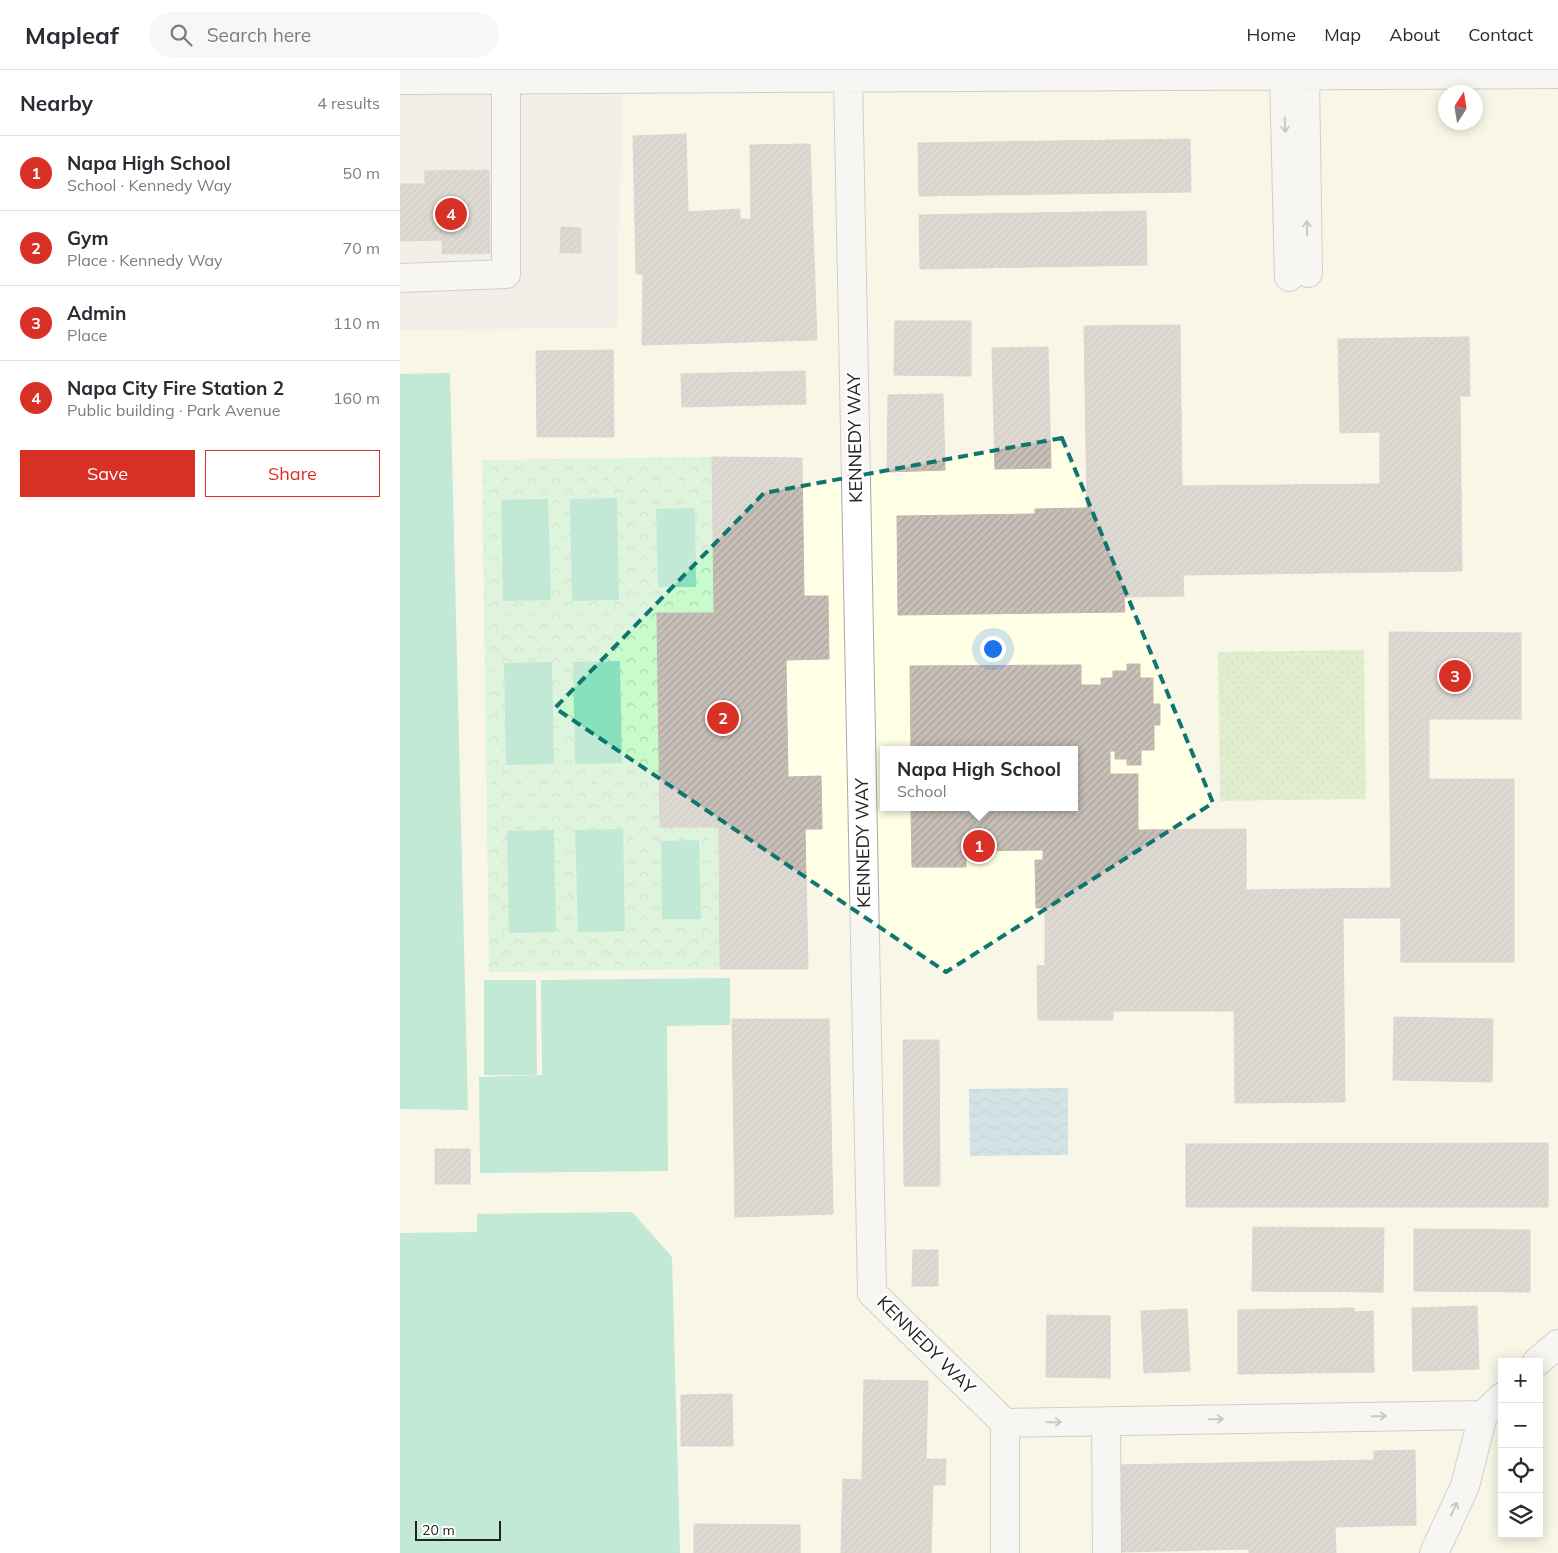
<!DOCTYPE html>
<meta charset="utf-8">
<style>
:root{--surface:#fff;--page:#f7f7f7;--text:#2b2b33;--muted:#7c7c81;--line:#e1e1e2;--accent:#d93025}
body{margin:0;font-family:Mulish,sans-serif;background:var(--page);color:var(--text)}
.controls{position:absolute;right:15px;bottom:15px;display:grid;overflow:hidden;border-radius:0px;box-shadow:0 2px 12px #0003}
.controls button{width:45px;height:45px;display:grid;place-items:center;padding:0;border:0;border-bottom:1px solid var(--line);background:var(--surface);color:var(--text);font:25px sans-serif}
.compass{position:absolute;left:1038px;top:15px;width:45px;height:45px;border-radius:50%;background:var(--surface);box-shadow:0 2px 12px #0003;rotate:12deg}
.scale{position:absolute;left:15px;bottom:12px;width:86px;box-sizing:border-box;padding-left:5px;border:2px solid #222;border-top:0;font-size:14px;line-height:18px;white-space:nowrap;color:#222;-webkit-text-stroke:4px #fff;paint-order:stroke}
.you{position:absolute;left:592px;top:578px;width:18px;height:18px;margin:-12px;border:4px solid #fff;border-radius:50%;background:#1a73e8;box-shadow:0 0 0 8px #1a73e833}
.badge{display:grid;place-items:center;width:32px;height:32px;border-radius:50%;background:var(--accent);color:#fff;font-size:16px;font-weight:700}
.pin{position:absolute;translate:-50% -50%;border:2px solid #fff;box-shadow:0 1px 5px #0006}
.popup{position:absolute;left:480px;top:676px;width:198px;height:65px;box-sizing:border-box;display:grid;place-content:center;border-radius:0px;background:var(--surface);filter:drop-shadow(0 1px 4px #0005);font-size:16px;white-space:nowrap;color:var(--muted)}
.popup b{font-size:19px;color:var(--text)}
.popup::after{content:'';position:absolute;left:50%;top:100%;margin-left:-10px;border:10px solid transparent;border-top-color:var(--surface)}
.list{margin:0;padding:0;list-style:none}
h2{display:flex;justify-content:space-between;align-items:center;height:65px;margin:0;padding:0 20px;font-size:21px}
h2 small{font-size:16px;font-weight:400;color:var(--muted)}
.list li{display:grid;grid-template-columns:32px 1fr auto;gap:15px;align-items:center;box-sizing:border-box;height:75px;padding:0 20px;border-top:1px solid var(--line)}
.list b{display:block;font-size:19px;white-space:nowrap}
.list p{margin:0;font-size:16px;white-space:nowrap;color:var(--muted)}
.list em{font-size:16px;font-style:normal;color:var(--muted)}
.actions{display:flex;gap:10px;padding:15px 20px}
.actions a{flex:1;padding:11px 0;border:1px solid var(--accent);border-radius:0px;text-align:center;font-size:18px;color:var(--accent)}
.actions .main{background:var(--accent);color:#fff}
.icon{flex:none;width:28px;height:28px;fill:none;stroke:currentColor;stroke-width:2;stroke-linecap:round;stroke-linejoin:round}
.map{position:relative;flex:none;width:1158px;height:1483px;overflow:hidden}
header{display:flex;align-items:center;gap:30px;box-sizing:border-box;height:70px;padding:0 25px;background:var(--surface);border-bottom:1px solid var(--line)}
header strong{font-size:24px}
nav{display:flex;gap:28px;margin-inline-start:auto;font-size:18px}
.search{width:350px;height:45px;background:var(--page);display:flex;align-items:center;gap:12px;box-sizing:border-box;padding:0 18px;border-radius:28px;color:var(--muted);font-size:19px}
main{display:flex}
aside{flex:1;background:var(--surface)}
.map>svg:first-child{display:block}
.education{fill:#ffffe5;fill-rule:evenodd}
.grass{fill:url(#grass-dots)}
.park{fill:url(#park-crowns)}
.pitch{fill:#88e0be}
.water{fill:url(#water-waves)}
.building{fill:url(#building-hatch);stroke:#c4b6ab}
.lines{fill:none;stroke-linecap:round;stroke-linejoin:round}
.minor-casing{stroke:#a9a9a9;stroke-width:30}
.minor{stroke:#fff;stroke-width:28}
.oneway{stroke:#9c9c9c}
.marked{fill:none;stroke:#0f766e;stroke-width:4;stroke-dasharray:10 6;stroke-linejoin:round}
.labels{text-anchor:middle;stroke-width:4.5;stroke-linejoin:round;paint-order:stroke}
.street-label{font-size:18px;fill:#222;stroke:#fff}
</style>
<header>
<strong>Mapleaf</strong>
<div class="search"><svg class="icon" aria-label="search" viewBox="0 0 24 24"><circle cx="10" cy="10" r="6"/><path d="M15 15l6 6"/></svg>Search here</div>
<nav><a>Home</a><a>Map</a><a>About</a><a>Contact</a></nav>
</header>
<main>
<aside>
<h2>Nearby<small>4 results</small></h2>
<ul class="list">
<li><span class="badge">1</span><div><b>Napa High School</b><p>School · Kennedy Way</p></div><em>50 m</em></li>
<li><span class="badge">2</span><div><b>Gym</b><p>Place · Kennedy Way</p></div><em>70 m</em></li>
<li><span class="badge">3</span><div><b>Admin</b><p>Place</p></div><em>110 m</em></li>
<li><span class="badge">4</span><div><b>Napa City Fire Station 2</b><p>Public building · Park Avenue</p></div><em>160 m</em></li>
</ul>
<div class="actions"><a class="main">Save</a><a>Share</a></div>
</aside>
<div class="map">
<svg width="1158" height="1483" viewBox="0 0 1158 1483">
<defs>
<pattern id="grass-dots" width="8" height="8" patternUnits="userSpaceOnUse" patternTransform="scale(1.25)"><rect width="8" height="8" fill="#cdebb0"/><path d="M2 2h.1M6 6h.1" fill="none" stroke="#b0c997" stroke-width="1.8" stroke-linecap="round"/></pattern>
<pattern id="park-crowns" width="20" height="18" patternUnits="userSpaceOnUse" patternTransform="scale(1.25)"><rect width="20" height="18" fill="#c8facc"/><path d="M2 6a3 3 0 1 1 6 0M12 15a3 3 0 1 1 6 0" fill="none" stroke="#acd6af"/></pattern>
<pattern id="water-waves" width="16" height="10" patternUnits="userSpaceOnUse" patternTransform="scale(1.25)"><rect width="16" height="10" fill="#aad3df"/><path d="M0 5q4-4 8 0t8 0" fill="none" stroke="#92b5bf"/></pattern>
<pattern id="building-hatch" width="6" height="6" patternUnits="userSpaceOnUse" patternTransform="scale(1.25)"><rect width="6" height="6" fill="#c7bfb8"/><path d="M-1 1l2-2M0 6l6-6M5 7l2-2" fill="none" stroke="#aba49e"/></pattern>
</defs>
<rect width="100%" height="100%" fill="#f2efe9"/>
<path class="education" d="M1158 4V1483H0V260L217 258 223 8ZM1046 22H1076V52H1046ZM484 680H674V737H484ZM1102 1292H1139V1464H1102Z"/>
<path class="grass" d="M964 580 966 729 820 731 818 582Z"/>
<path class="park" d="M312 387 314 543 257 544 260 757H319L320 899 89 902 82 390Z"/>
<path class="pitch" d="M50 303 68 1040 0 1039V304Z
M217 428 219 530 172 531 170 429Z
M148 429 151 530 103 531 101 430Z
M295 438 296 517H258L256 439Z
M220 591 222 693 175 694 173 592Z
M152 592 154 694 106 695 104 593Z
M223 759 225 861 178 862 175 760Z
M154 760 156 862 109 863 107 761Z
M299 770 301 849H262L261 771Z
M330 908V955L267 956 268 1101 80 1103 79 1007 142 1005 141 910Z
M84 910H136L137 1005H84Z
M232 1142 272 1187 280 1483H0V1163L77 1162V1144Z"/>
<path class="water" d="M668 1018V1085L570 1086 569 1019Z"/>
<path class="building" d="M286 64 288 142 340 139V149H351L350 75 410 74 417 270 242 275 243 204H236L233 66Z
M790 69 791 122 519 126 518 73Z
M89 100 90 183 42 184V170L0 171V114H25V101Z
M746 141 747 195 520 199 519 145Z
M161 157 181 158V183H160Z
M495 251H571V306L494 305Z
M780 255 782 416 980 414V362L940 363 938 269 1069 267 1070 326H1060L1062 501 783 505 784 526 724 527 725 542 498 545 497 446 635 444V439L687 438 684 256Z
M648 277 651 398 595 399 592 278Z
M213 280 214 367H137L136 281Z
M405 301 406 334 282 337 281 304Z
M543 324 545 400 487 402 488 325Z
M312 387 402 388 404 526H428L429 589 386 590 388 707 421 706 422 759H405L408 899H320L319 757H260L257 543H314Z
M989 562 1121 563V649H989Z
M727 594H740V608H753V634H760V655H754V680H741V695H727V689H715V681H710V704H738V760L846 759V820L991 818 989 649 1029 648V709H1000L1001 848H943L945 1032 835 1033 834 941H713V950H638L637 895 645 896V838H636L635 790H643V780L566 781V797H512L511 737H674V680H511L510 596 681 595V615H701V608H713V601H727Z
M1000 709H1114V892H1001Z
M994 947 1093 949 1092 1012 993 1010Z
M332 949H429L433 1144 335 1147Z
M503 970H539L540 1116H504Z
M1148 1073V1137H786V1074Z
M35 1079H70V1114H35Z
M853 1157 984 1158 983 1222 852 1221Z
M1014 1159 1130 1160V1222L1014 1221Z
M513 1180H538V1216H512Z
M1077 1236 1079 1299 1013 1301 1012 1238Z
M954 1238V1242L973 1241 974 1302 838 1304V1240Z
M787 1239 790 1301 744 1303 741 1241Z
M647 1245 710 1246V1308L646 1307Z
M464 1310 528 1311 526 1389H546L545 1415H533L531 1483H441L443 1409 462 1410Z
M332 1324 333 1376H281V1325Z
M1015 1380 1016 1455 935 1457 936 1483H849V1479L719 1482 718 1395 974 1390V1381Z
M294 1454 400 1455V1483H294Z"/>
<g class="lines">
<g class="minor-casing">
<path id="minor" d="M884 6 889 207
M905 6 908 203
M448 7 472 1223 605 1353V1483
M0 10 1158 4
M0 208 106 204V8
M1137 1292 1158 1274
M706 1351 707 1483
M605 1353 1083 1345 1102 1327
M1034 1483 1065 1416 1083 1345"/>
</g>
<use href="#minor" class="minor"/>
</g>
<defs><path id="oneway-shaft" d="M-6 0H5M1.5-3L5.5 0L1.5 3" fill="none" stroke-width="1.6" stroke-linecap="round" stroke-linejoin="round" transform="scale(1.25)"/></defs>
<g class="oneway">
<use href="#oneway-shaft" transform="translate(885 55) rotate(88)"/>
<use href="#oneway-shaft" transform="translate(907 158) rotate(-91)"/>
<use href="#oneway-shaft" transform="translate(979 1346) rotate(-1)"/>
<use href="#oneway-shaft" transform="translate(816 1349) rotate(-1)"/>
<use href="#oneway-shaft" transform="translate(654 1352) rotate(-1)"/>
<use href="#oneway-shaft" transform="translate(1054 1439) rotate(-65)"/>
</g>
<path d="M0 0H1158V1483H0ZM662 368 813 733 546 902 155 638 364 423Z" fill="#f2efe9" fill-opacity=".55" fill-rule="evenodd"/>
<path class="marked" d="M662 368 813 733 546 902 155 638 364 423Z"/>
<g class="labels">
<g class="street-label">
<text transform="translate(455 368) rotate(-91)" y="6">KENNEDY WAY</text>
<text transform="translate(463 773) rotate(-91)" y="6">KENNEDY WAY</text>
<text transform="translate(526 1275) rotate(45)" y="6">KENNEDY WAY</text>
</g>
</g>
</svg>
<div class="controls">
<button>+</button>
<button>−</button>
<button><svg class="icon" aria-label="locate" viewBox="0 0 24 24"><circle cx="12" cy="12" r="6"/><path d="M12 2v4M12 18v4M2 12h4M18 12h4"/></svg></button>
<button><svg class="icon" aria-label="layers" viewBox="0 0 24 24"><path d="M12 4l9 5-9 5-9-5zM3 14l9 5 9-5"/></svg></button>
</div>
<svg class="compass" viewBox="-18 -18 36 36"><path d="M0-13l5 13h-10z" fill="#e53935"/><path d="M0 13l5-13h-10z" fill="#7c7c81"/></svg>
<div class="scale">20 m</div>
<div class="you"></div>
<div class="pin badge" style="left:579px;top:776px">1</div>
<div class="popup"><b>Napa High School</b>School</div>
<div class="pin badge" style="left:323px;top:648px">2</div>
<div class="pin badge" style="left:1055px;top:606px">3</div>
<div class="pin badge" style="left:51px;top:144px">4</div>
</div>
</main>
